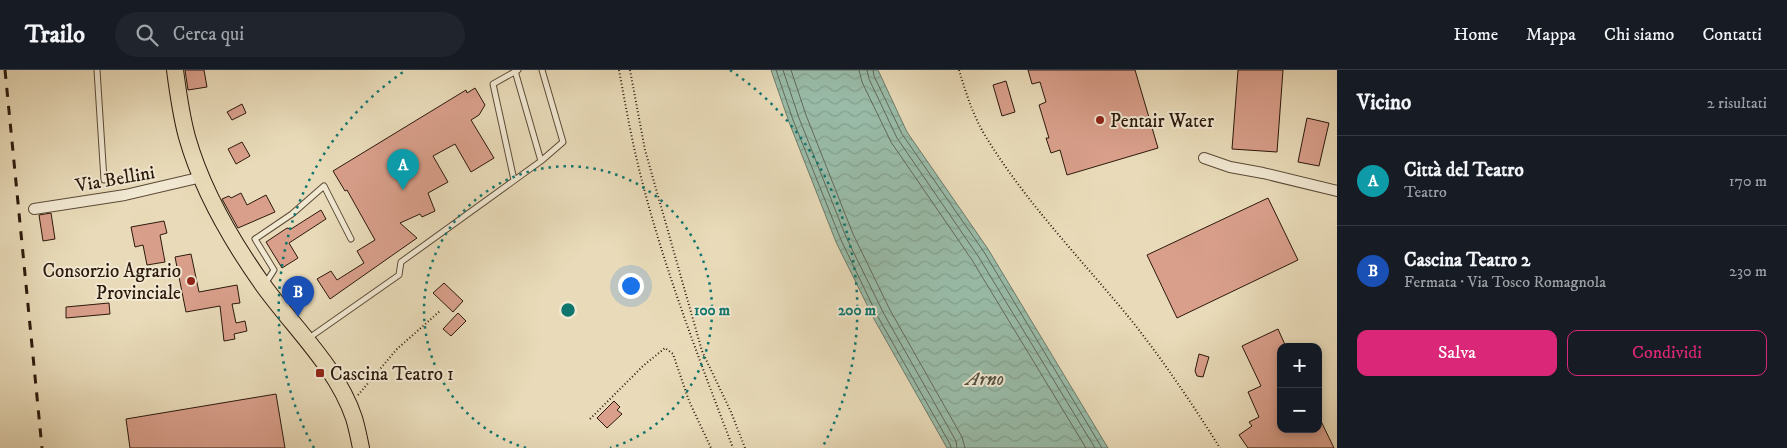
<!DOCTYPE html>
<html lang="it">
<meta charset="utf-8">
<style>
:root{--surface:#171b24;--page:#20242c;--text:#f1f3f6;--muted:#9ea1a6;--line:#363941;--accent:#db2777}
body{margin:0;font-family:"IM FELL DW Pica",serif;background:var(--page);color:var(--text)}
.controls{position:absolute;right:15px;bottom:15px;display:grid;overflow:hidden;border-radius:10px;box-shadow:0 2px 8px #0003}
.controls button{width:45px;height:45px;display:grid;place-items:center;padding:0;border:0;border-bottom:1px solid var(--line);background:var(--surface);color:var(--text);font:25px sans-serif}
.you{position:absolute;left:630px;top:215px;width:18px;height:18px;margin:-12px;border:4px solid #fff;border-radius:50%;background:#1a73e8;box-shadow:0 0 0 8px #1a73e833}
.badge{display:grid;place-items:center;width:32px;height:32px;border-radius:50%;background:var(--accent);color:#fff;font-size:16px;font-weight:700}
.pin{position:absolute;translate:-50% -41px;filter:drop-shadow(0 1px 2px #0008)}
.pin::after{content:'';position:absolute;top:26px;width:18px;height:15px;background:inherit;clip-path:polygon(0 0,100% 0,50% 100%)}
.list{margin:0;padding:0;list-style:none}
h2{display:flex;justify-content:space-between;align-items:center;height:65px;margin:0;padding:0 20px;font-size:21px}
h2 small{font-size:16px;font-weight:400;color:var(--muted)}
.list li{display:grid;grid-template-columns:32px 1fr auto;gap:15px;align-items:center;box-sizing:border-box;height:90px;padding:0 20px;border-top:1px solid var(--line)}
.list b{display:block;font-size:19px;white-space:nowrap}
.list p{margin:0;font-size:16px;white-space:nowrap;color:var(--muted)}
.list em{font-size:16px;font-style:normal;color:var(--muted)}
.actions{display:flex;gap:10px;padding:15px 20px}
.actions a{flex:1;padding:11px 0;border:1px solid var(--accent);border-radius:10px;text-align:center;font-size:18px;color:var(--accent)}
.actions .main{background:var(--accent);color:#fff}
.icon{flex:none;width:28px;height:28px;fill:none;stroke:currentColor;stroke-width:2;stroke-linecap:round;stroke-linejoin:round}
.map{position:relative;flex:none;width:1337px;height:378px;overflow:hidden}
header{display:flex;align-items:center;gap:30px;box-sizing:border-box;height:70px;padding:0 25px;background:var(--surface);border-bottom:1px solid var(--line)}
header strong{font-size:24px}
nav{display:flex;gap:28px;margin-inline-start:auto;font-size:18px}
.search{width:350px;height:45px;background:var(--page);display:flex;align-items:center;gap:12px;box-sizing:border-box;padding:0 18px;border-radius:28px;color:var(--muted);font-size:19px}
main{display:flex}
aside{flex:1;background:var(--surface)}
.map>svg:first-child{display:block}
.water{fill:url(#water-waves);stroke:#6d7b6a}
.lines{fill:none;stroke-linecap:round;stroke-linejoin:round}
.shore{stroke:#626a5a;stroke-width:1}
.building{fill:#d99f8b;stroke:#2c190c}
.service-casing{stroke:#5b4a37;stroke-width:7}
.minor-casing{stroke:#5b4a37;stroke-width:12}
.primary-casing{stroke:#2c190c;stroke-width:18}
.path{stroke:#2c190c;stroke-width:2;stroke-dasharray:1 2.5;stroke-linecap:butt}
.service{stroke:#f1e8d2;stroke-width:5}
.minor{stroke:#f1e8d2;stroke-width:10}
.primary{stroke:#e9dbb9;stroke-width:16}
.rail{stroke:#2c190c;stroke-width:3;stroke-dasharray:9 9;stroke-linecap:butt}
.ring{fill:none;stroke:#0f766e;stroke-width:2.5;stroke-dasharray:2.5 5}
.poi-dot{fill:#8f2418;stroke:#f1e8d2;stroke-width:2}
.labels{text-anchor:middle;stroke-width:4;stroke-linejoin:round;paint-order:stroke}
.poi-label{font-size:19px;fill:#2c190c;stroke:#f1e8d2;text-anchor:start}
.street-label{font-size:19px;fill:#2c190c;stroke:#f1e8d2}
.water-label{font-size:20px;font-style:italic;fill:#525243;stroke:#f1e8d2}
.centre{fill:#0f766e;stroke:#f1e8d2;stroke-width:2.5}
.ring-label{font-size:15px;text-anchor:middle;font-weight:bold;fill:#0f766e;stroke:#f1e8d2;stroke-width:4;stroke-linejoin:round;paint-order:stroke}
</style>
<header>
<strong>Trailo</strong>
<div class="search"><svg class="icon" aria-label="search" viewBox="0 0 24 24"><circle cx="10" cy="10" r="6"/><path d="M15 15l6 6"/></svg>Cerca qui</div>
<nav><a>Home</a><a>Mappa</a><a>Chi siamo</a><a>Contatti</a></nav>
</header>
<main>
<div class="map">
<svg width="1337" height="378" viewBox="0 0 1337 378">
<defs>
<pattern id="water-waves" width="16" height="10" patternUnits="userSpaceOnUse" patternTransform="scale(1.25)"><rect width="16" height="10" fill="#99bca9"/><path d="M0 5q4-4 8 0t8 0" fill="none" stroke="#84a190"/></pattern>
</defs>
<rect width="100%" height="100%" fill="#e9dbb9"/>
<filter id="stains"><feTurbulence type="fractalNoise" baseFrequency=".004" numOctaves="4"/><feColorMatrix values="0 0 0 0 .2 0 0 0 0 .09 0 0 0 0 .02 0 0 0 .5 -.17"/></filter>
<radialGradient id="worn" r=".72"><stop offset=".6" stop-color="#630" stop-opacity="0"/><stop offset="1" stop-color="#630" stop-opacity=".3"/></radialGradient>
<path class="water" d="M771 0H878L907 62 988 179 1108 378H947L874 249 836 172 789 52Z"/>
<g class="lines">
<path class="shore" d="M776 0 793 50 841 170 878 247 950 374 951 378
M783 0 799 48 846 167 884 244 956 371 957 378
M791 0 806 45 853 164 890 240 962 367 965 378
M859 0 862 12 891 72 972 190 1086 378
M867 0 869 9 897 68 978 186 1095 378
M873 0 874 6 902 64 984 182 1102 378"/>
</g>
<path class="building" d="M185 0H204L207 17 188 20Z
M1028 0H1135L1158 78 1067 105 1060 80 1051 83 1046 68H1049L1039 35 1046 32 1040 12 1032 14Z
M1238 0H1283L1277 82 1232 79Z
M1006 11 1015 42 1002 46 993 15Z
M475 18 485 35 479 45 471 50 494 88 471 102 455 74 433 86 448 112 428 123 435 141 422 147 420 144 400 153 417 168 330 229 317 209 331 201 337 210 364 193 357 181 375 170 347 120 345 121 333 101 466 20 467 23Z
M242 34 246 43 232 50 227 42Z
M1307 48 1329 53 1319 96 1298 92Z
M242 72 250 86 236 94 228 79Z
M241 123 247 135 266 125 275 142 238 158 222 129 229 126 231 128Z
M1268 128 1298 190 1177 248 1147 185Z
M321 140 326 149 289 173 298 188 282 198 266 172 287 158 291 159Z
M51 143 55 169 43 171 39 145Z
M164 151 167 163 160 165 165 192 147 195 143 175 135 177 131 157Z
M191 184 199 222 237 215 240 233 232 234 236 253 245 251 247 261 234 264 235 269 224 271 220 236 186 242 175 187Z
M444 213 463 231 453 242 433 223Z
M109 233 110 244 66 248V237Z
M458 243 466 251 451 266 443 259Z
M1278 259 1286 277H1281V359H1318V345L1334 378H1248L1239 365 1252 356 1249 352 1259 347 1248 322 1261 316 1242 276Z
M1199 284 1209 287 1203 307 1197 306 1195 301Z
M276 324 285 378H130L126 349Z
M614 331 620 337 617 340 622 344 607 358 597 348Z"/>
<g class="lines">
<g class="service-casing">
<path id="service" d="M97 0 104 110
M515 1 541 91
M514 110 493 14 518 0
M265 214 274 200 255 169 292 144 324 116 351 169
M309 268 399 205 401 192 541 91 563 72 542 0"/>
</g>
<g class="minor-casing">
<path id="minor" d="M1204 88 1230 97 1263 103 1337 121
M34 139 125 125 202 107"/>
</g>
<g class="primary-casing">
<path id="primary" d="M175 0C178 23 181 45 187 67 202 120 231 170 263 215 293 257 337 297 354 348 357 358 359 368 361 378"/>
</g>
<path class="path" d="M619 0C624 27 629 55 635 82 658 183 696 281 733 378
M630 0 645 80 702 281 731 342 745 378
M959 0C966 23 973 46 986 67 1025 131 1079 187 1127 245 1161 287 1191 332 1220 378
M358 325 397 279 440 241
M590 349 643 296 665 278 673 284 689 331 711 378"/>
<use href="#service" class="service"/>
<use href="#minor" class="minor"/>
<use href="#primary" class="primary"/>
<path class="rail" d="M5 0 42 378"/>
</g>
<g class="ring">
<path d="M526 378A144 144 0 1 1 610 378"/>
<path d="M314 378A289 289 0 0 1 406 0M730 0A289 289 0 0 1 822 378"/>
</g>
<g class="poi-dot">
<circle cx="1100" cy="50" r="5"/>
<circle cx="191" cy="211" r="5"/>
<rect x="315" y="298" width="10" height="10" rx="2.5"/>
</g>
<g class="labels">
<g class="poi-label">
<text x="1110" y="57">Pentair Water</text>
<text x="181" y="207" text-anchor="end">Consorzio Agrario<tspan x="181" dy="22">Provinciale</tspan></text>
<text x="330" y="310">Cascina Teatro 1</text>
</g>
<g class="street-label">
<text transform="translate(115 108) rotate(-10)" y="7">Via Bellini</text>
</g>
<g class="water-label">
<text x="985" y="315">Arno</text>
</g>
</g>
<circle cx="568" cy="240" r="8" class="centre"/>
<g class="ring-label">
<text x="712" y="245">100 m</text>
<text x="857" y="245">200 m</text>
</g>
<rect width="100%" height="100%" filter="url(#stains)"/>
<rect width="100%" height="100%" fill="url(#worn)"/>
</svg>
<div class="controls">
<button>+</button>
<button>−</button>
</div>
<div class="you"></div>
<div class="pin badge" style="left:403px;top:120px;background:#0f9aa8">A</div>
<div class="pin badge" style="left:298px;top:247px;background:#1a4fb4">B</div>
</div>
<aside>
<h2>Vicino<small>2 risultati</small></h2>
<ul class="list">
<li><span class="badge" style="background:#0f9aa8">A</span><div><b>Città del Teatro</b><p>Teatro</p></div><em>170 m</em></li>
<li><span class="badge" style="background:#1a4fb4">B</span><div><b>Cascina Teatro 2</b><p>Fermata · Via Tosco Romagnola</p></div><em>230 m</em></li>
</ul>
<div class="actions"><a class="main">Salva</a><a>Condividi</a></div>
</aside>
</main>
